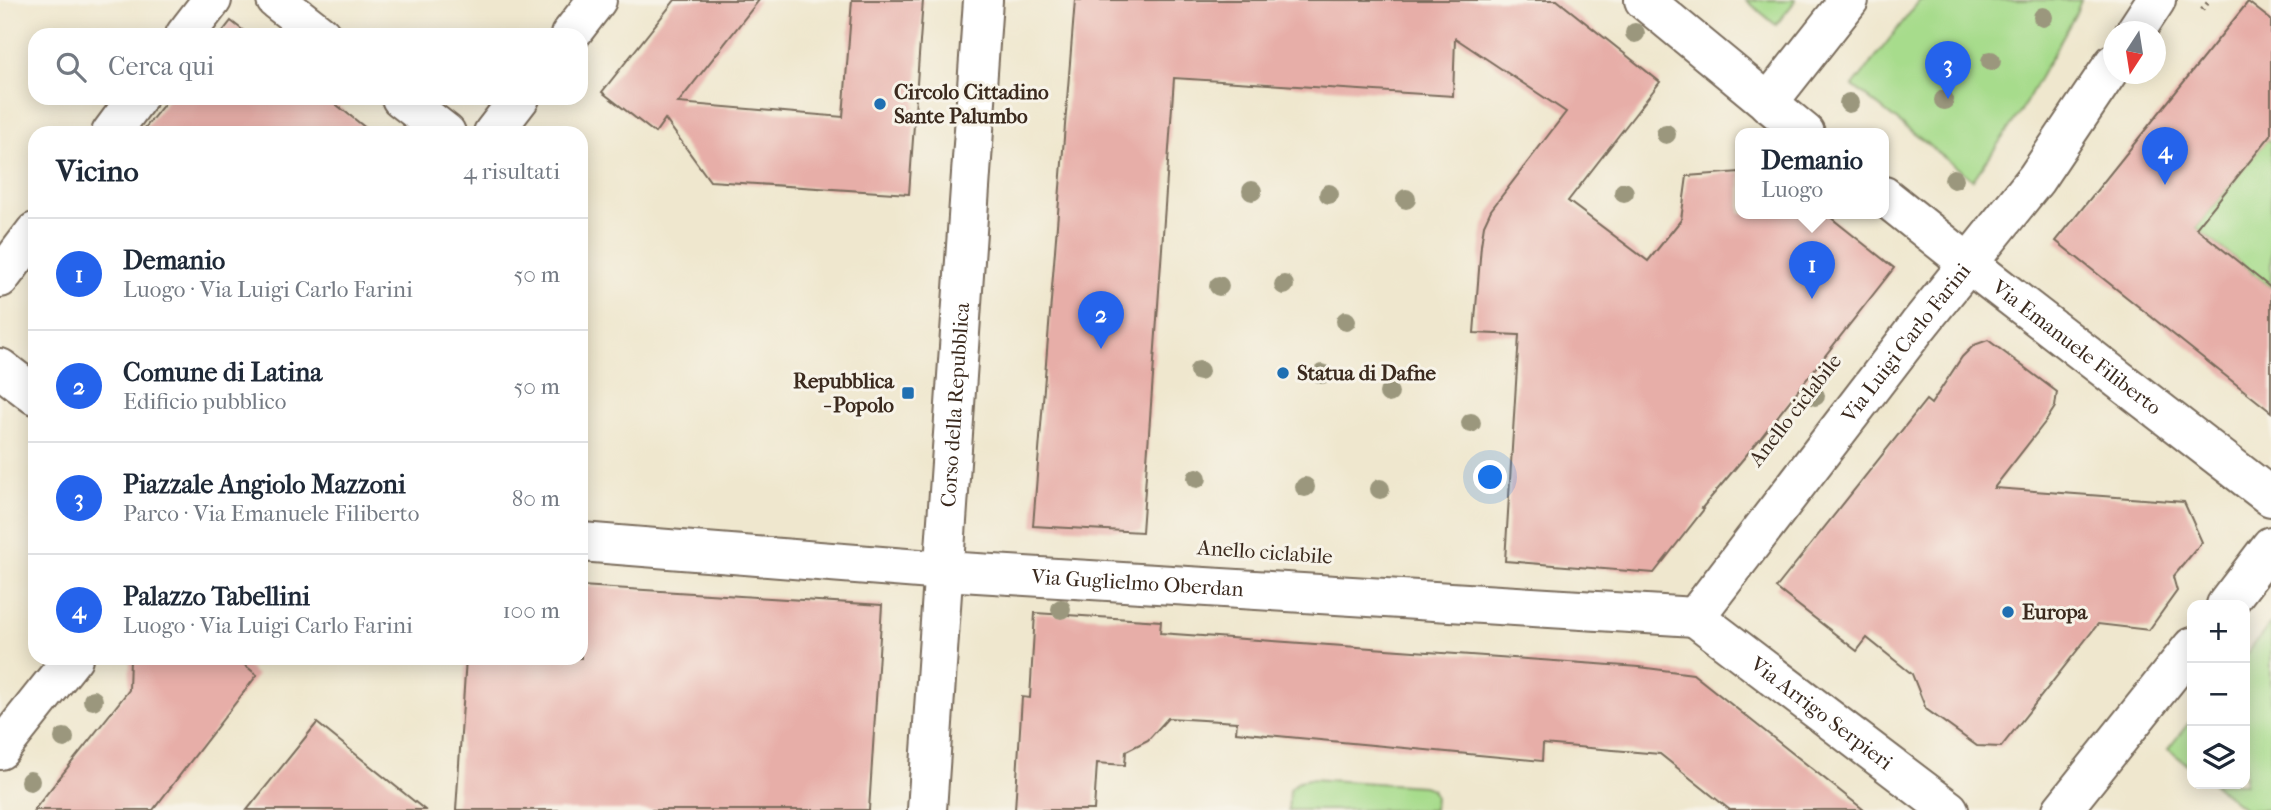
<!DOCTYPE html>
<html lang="it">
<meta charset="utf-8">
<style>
:root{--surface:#fff;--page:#f2f2f3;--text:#1f2937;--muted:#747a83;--line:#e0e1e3;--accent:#2563eb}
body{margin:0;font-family:"IM FELL French Canon",serif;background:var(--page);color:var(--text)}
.controls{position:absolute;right:21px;bottom:21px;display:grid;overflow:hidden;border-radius:14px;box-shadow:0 4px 18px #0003}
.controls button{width:63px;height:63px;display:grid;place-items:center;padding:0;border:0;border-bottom:2px solid var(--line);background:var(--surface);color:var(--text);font:35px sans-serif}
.compass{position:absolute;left:2103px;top:21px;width:63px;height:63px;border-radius:50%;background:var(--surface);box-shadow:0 4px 18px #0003;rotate:192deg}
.you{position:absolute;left:1491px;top:478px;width:24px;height:24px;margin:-18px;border:5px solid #fff;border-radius:50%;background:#1a73e8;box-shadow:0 0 0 10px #1a73e833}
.badge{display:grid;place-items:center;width:46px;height:46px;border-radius:50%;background:var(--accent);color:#fff;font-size:23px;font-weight:700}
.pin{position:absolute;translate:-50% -58px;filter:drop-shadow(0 2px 4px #0008)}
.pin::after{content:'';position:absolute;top:37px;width:24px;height:21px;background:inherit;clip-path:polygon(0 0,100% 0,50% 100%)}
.popup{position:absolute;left:1735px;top:128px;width:154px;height:91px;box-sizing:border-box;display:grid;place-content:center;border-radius:14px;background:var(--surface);filter:drop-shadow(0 2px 5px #0005);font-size:23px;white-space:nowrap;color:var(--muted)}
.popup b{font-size:26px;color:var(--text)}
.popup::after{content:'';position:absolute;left:50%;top:100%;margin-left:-14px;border:14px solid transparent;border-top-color:var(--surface)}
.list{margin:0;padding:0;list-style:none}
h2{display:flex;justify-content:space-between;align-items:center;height:91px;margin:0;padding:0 28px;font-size:30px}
h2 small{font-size:23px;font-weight:400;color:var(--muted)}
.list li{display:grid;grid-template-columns:46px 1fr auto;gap:21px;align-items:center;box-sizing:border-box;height:112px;padding:0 28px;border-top:2px solid var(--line)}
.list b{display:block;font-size:26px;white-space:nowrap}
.list p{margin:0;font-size:23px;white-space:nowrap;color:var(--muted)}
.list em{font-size:23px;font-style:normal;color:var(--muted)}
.icon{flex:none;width:38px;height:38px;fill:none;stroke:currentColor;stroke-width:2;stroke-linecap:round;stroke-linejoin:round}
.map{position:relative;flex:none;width:2271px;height:810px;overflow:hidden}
.search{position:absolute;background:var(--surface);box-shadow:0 4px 18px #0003;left:28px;top:28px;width:560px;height:77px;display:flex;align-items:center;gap:18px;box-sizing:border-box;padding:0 24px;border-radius:21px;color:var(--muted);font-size:26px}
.panel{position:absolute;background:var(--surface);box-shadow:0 4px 18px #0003;left:28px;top:126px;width:560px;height:539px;border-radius:21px}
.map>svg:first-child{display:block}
.green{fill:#a7dc8c;stroke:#718355;stroke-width:2}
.building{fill:#e7aea8}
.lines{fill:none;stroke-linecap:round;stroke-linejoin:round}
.street-casing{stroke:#7a6c5c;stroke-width:42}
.path{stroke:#7a6c5c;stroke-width:4.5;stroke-dasharray:2 5;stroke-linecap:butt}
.street{stroke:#fff;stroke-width:38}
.tree{fill:#9b977d}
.poi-dot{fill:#1f6fb2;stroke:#f7f3e8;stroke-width:2.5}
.labels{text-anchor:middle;stroke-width:6;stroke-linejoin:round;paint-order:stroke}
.poi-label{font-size:21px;font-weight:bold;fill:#3b2a1e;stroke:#f7f3e8;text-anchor:start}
.street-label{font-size:21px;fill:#3b2a1e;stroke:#f7f3e8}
</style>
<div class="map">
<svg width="2271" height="810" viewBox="0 0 2271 810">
<rect width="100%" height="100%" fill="#f7f3e8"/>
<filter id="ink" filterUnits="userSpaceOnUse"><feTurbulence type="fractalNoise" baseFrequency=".0143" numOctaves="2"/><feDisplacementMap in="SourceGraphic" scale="14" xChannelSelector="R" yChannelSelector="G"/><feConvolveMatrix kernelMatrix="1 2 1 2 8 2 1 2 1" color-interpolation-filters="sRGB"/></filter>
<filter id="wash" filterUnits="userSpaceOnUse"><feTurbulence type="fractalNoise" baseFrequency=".00686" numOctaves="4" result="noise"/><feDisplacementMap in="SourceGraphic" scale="28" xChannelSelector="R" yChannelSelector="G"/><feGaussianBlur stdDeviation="1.57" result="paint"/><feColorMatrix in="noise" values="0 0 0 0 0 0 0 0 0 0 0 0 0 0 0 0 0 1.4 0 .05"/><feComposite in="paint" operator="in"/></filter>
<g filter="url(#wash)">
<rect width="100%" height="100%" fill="#efe7ce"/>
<path class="green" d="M1746 0H1796L1776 25Z
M1920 0H2081L2076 13 2021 111 1973 180 1853 86Z
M2267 139 2271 142V288L2196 228Z
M2271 623V810H2246L2213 784H2245V655Z
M2192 719V768L2168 749Z
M1310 779 1423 786 1432 789 1435 796 1434 810H1288L1290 789 1299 781Z"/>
<g id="blocks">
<path class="building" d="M675 0H759L678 103 843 117 852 0H923L909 194 710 181 665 119 655 133 602 92Z
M1075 0H1557L1660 82 1568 201 1648 261 1681 220 1687 176 1740 172V213H1825L1894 268 1759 440 1702 508 1704 509 1654 573 1505 561 1519 335 1474 333 1481 245 1484 225 1491 210 1566 112 1455 38 1453 96 1174 78 1142 532 1033 526Z
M2248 2 2271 20V135L2196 228 2271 288V412L2056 241Z
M231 21 249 35H220Z
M169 98H328L372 133H141Z
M1988 340 2057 392 2055 407 2046 421 1994 488 2184 502 2202 542 2173 577 2177 591 2149 630 2098 624 2001 747 1977 746 1926 709 1912 674 1867 638 1857 651 1776 588 1926 400 1931 404 1962 357 1974 345Z
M581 586 882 605 869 810H456L466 658H581Z
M1035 613 1161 621 1160 633 1639 667 1693 674 1864 810H1730L1660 754 1543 744 1542 761 1236 732 1237 722 1168 718 1148 740 1126 751 1125 765 1097 763 1094 810H1015L1022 697 1030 698Z
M130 658H236L257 675 153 810H34L129 690Z
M317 723 425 810H247Z"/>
</g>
</g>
<g filter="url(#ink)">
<use href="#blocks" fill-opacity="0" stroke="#7a6c5c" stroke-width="2"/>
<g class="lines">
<g class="street-casing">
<g id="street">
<path d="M276 0 321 35"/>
<path d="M1644 0 1805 133"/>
<path d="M2135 32 2156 0"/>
<path d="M185 35 212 0"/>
<path d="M570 35 597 0"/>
<path d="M401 98 446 133"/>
<path d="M1768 103 1849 0"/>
<path d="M111 133 137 98"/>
<path d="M493 133 520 98"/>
<path id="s1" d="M1884 196 1987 278 2271 497"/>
<path d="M0 278 35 232"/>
<path d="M0 368 35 395"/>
<path id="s2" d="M581 542 944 571 1695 617"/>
<path d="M2226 605 2271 546"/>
<path id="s3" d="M1695 617 1918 326 2036 179 2114 63"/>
<path id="s4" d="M1695 617 1949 810"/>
<path d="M0 750 73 658"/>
<path id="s5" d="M927 810 983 0"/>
<path d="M2062 810 2192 647"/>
</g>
</g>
<path class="path" d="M2202 10 2210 0"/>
<use href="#street" class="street"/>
</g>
<g class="tree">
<circle cx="2043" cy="17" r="10"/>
<circle cx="1635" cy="33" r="10"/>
<circle cx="1991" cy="61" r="10"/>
<circle cx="1944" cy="100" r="10"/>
<circle cx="1849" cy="103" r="10"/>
<circle cx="1666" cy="134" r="10"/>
<circle cx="1954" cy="179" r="10"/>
<circle cx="1252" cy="191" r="10"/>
<circle cx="1624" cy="192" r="10"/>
<circle cx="1329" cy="194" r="10"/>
<circle cx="1406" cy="199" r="10"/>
<circle cx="1284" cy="285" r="10"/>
<circle cx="1219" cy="286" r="10"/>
<circle cx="1346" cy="321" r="10"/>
<circle cx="1199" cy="371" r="10"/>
<circle cx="1322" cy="374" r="10"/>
<circle cx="1389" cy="393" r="10"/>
<circle cx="1815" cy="396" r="10"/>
<circle cx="1471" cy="423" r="10"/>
<circle cx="1197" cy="478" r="10"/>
<circle cx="1305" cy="487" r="10"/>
<circle cx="1380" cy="489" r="10"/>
<circle cx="1061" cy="609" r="10"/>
<circle cx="93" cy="700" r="10"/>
<circle cx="64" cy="738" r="10"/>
<circle cx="30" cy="781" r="10"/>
</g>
</g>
<g class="poi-dot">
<circle cx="880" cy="104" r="7"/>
<circle cx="1283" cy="373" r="7"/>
<rect x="901" y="386" width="14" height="14" rx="3.5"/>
<circle cx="2008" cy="612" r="7"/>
</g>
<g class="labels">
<g class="poi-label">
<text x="894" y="99">Circolo Cittadino<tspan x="894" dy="24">Sante Palumbo</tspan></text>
<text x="1297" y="380">Statua di Dafne</text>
<text x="894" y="388" text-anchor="end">Repubblica<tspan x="894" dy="24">- Popolo</tspan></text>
<text x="2022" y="619">Europa</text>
</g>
<g class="street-label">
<text dy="7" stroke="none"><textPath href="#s3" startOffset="346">Via Luigi Carlo Farini</textPath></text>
<text dy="7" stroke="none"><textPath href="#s1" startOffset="245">Via Emanuele Filiberto</textPath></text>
<text dy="7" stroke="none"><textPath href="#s5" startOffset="406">Corso della Repubblica</textPath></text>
<text transform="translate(1795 410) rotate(-52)" y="7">Anello ciclabile</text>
<text transform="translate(1265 552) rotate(4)" y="7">Anello ciclabile</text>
<text dy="7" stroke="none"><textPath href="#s2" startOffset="558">Via Guglielmo Oberdan</textPath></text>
<text dy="7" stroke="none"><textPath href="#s4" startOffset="159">Via Arrigo Serpieri</textPath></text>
</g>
</g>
</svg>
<div class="controls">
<button>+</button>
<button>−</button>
<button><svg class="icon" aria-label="layers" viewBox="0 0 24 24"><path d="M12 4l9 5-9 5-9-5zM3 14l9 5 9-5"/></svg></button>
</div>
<svg class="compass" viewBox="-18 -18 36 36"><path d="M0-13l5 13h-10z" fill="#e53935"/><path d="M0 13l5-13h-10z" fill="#747a83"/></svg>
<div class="you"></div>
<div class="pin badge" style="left:1812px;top:299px">1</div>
<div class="popup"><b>Demanio</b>Luogo</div>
<div class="pin badge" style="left:1101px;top:349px">2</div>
<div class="pin badge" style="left:1948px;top:99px">3</div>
<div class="pin badge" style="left:2165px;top:185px">4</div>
<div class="search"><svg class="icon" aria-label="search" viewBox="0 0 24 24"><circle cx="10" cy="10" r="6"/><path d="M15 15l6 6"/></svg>Cerca qui</div>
<section class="panel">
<h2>Vicino<small>4 risultati</small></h2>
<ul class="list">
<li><span class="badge">1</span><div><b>Demanio</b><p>Luogo · Via Luigi Carlo Farini</p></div><em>50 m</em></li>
<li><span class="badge">2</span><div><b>Comune di Latina</b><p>Edificio pubblico</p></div><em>50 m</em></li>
<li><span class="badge">3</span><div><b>Piazzale Angiolo Mazzoni</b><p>Parco · Via Emanuele Filiberto</p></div><em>80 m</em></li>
<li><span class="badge">4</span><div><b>Palazzo Tabellini</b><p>Luogo · Via Luigi Carlo Farini</p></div><em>100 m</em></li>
</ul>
</section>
</div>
